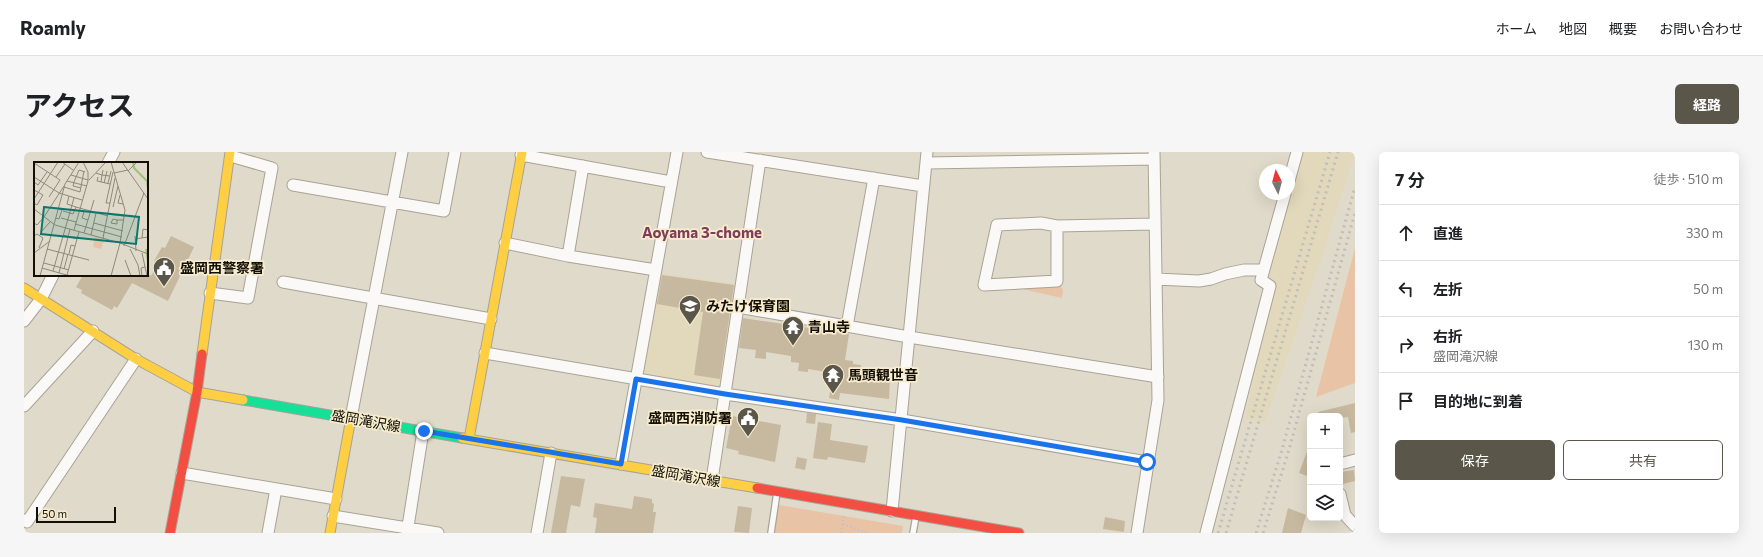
<!DOCTYPE html>
<html lang="ja">
<meta charset="utf-8">
<style>
:root{--surface:#fff;--page:#f6f6f6;--text:#202124;--muted:#757577;--line:#e0e0e0;--accent:#5b564a}
body{margin:0;font-family:Commissioner,"Noto Sans JP",sans-serif;background:var(--page);color:var(--text)}
.controls{position:absolute;right:12px;bottom:12px;display:grid;overflow:hidden;border-radius:6px;box-shadow:0 4px 16px #0002}
.controls button{width:36px;height:36px;display:grid;place-items:center;padding:0;border:0;border-bottom:1px solid var(--line);background:var(--surface);color:var(--text);font:20px sans-serif}
.compass{position:absolute;left:1235px;top:12px;width:36px;height:36px;border-radius:50%;background:var(--surface);box-shadow:0 4px 16px #0002;rotate:354deg}
.scale{position:absolute;left:12px;bottom:10px;width:80px;box-sizing:border-box;padding-left:4px;border:2px solid #130f05;border-top:0;font-size:11px;line-height:14px;white-space:nowrap;color:#130f05;-webkit-text-stroke:3px #f7eccd;paint-order:stroke}
.stop{position:absolute;width:12px;height:12px;margin:-9px;border:3px solid #1a73e8;border-radius:50%;background:#fff}
.stop.end{background:#1a73e8;border-color:#fff;box-shadow:0 1px 4px #0008}
.list{margin:0;padding:0;list-style:none}
h2{display:flex;justify-content:space-between;align-items:center;height:52px;margin:0;padding:0 16px;font-size:17px}
h2 small{font-size:13px;font-weight:400;color:var(--muted)}
.list li{display:grid;grid-template-columns:26px 1fr auto;gap:12px;align-items:center;box-sizing:border-box;height:56px;padding:0 16px;border-top:1px solid var(--line)}
.list b{display:block;font-size:15px;white-space:nowrap}
.list p{margin:0;font-size:13px;white-space:nowrap;color:var(--muted)}
.list em{font-size:13px;font-style:normal;color:var(--muted)}
.actions{display:flex;gap:8px;padding:12px 16px}
.actions a{flex:1;padding:9px 0;border:1px solid var(--accent);border-radius:6px;text-align:center;font-size:14px;color:var(--accent)}
.actions .main{background:var(--accent);color:#fff}
.icon{flex:none;width:22px;height:22px;fill:none;stroke:currentColor;stroke-width:2;stroke-linecap:round;stroke-linejoin:round}
.map{position:relative;flex:none;width:1331px;height:381px;overflow:hidden;border-radius:6px}
header{display:flex;align-items:center;gap:24px;box-sizing:border-box;height:56px;padding:0 20px;background:var(--surface);border-bottom:1px solid var(--line)}
header strong{font-size:19px}
nav{display:flex;gap:22px;margin-inline-start:auto;font-size:14px}
.intro{display:flex;align-items:center;justify-content:space-between;box-sizing:border-box;height:96px;padding:0 24px}
h1{margin:0;font-size:28px}
.button{padding:10px 18px;border-radius:6px;background:var(--accent);color:#fff;font-size:14px;font-weight:700}
main{display:flex;gap:24px;padding:0 24px}
aside{flex:1;background:var(--surface);border-radius:6px;box-shadow:0 4px 16px #0002}
.map>svg:first-child{display:block}
.built{fill:#e2d8bb}
.green{fill:#e9c3a6}
.building{fill:#c7b8a0}
.lines{fill:none;stroke-linecap:round;stroke-linejoin:round}
.lane-casing{stroke:#a8a396;stroke-width:8}
.street-casing{stroke:#a8a396;stroke-width:13}
.fast-casing{stroke:#a8a396;stroke-width:11}
.slow-casing{stroke:#a8a396;stroke-width:11}
.jam-casing{stroke:#a8a396;stroke-width:11}
.path{stroke:#c2bfb9;stroke-width:2;stroke-dasharray:1 3;stroke-linecap:butt}
.lane{stroke:#faf9f7;stroke-width:5.5}
.street{stroke:#faf9f7;stroke-width:11}
.fast{stroke:#16e098;stroke-width:9}
.slow{stroke:#ffcf43;stroke-width:9}
.jam{stroke:#f24e42;stroke-width:9}
.rail{stroke:#c0beb9;stroke-width:3;stroke-dasharray:2 4;stroke-linecap:butt}
.route{stroke:#1a73e8;stroke-width:5}
.labels{text-anchor:middle;stroke-width:3.5;stroke-linejoin:round;paint-order:stroke}
.poi-label{font-size:14px;font-weight:bold;fill:#130f05;stroke:#f7eccd;text-anchor:start}
.street-label{font-size:14px;fill:#130f05;stroke:#f7eccd}
.neighbourhood-label{font-size:15px;font-weight:bold;fill:#7e3b5a;stroke:#f7eccd}
.inset-river{fill:none;stroke:#a1bf7d;stroke-width:2}
.inset-road{fill:none;stroke:#8e897b;stroke-width:1}
.view{fill:#0f766e;fill-opacity:0.15;stroke:#0f766e;stroke-width:2}
.inset-edge{fill:none;stroke:#130f05;stroke-width:2}
</style>
<header>
<strong>Roamly</strong>
<nav><a>ホーム</a><a>地図</a><a>概要</a><a>お問い合わせ</a></nav>
</header>
<div class="intro"><h1>アクセス</h1><a class="button">経路</a></div>
<main>
<div class="map">
<svg width="1331" height="381" viewBox="0 0 1331 381">
<rect width="100%" height="100%" fill="#e0daca"/>
<path class="built" d="M1278 0H1331L1299 101 1241 271 1221 266 1251 131 1240 127Z
M635 121 712 132 698 228 689 234 622 223 620 217Z"/>
<path class="green" d="M1331 96V231L1292 245Z
M1036 133 1039 138 1038 146 984 134Z
M755 353 879 374 878 381H751Z"/>
<path class="building" d="M147 84 170 95 144 149 108 131 93 156 90 154 88 158 57 141 58 138 52 135 59 123H128L133 111 130 109 138 95 141 96Z
M638 123 710 133 696 227 670 223 679 160 633 152Z
M719 166 825 182 821 208 829 209V212L837 213 836 221 861 224V227H866L865 247 816 241 815 248 805 246 809 221 784 217V220L774 219 775 211 767 210V204L742 200V207L731 206 732 198 715 196Z
M1331 251V280L1327 281 1324 265 1316 266V264H1295L1294 260Z
M783 261 792 262 791 272 782 271Z
M708 264 757 273 751 310 714 302 715 299 702 296Z
M794 270 808 272 806 288 844 294 841 311 804 305 803 308 789 306Z
M1285 294H1286V325L1275 321Z
M773 305 783 307 781 318 771 316Z
M1330 318 1331 329 1319 332 1316 320Z
M537 324 561 327 556 355 547 353 542 381H527Z
M610 344 628 347V351L630 352 629 360H632L629 381H571L573 366 569 365 571 351 608 357Z
M714 354 728 356 725 381 710 380Z
M1264 356 1282 363 1277 381H1258Z
M1081 365 1101 369 1100 380 1079 377Z"/>
<g class="lines">
<g class="lane-casing">
<path id="lane" d="M747 381 753 340
M889 381 892 364"/>
</g>
<g class="street-casing">
<path id="street" d="M683 0 899 34
M497 3 647 30
M84 11 90 0
M902 11 1130 7
M559 14 544 104 632 118
M1265 29 1273 0
M269 33 420 59 431 0
M1033 74 1017 71 973 73 960 133 1033 129V74L1130 72
M481 91 544 104
M1132 127 1175 129 1187 127 1201 122 1220 118H1239
M259 130 467 167
M186 141 224 146 248 16 210 5
M714 155 885 185 1134 225
M0 169 17 147 29 123
M823 174 850 26
M461 201 701 242 878 268 1123 310
M0 254 69 179
M327 266 378 0
M597 312 653 0
M1316 312 1331 308
M158 321 312 347
M688 328 736 8
M1316 342 1321 363 1331 374
M868 359 903 0
M309 364 414 381
M0 368 3 370 112 207
M244 381 252 337
M383 381 399 279
M513 381 527 301
M1113 381 1134 248 1130 0
M1182 381 1246 134 1237 128 1261 42"/>
</g>
<g class="fast-casing">
<path id="fast" d="M219 248 438 286"/>
</g>
<g class="slow-casing">
<path id="slow" d="M0 136 112 207 173 240 219 248
M178 202 206 0
M438 286 733 336
M445 287 498 0
M306 381 327 266"/>
</g>
<g class="jam-casing">
<path id="jam" d="M733 336 995 381
M146 381 173 240 178 202"/>
</g>
<path class="path" d="M819 372 843 381
M817 381 820 362"/>
<use href="#lane" class="lane"/>
<use href="#street" class="street"/>
<use href="#fast" class="fast"/>
<use href="#slow" class="slow"/>
<use href="#jam" class="jam"/>
<path class="rail" d="M1194 381 1306 0
M1202 381 1314 0
M1232 381 1257 301 1331 35
M1239 381 1264 301 1331 61"/>
</g>
<g class="lines">
<path class="route" d="M400 279 597 312 612 227 701 242 878 268 1123 310"/>
</g>
<defs>
<g id="civic-pin" transform="scale(1.15)"><path d="M0 17L-7.5 6A9.5 9.5 0 1 1 7.5 6Z" fill="#5b564a" stroke="#f7eccd"/><path d="M-.6-6.5H3V-4.5H.6V-3L4-1V1h2V6H-6V1h2V-1L-.6-3ZM-1.2 2.5V6h2.4V2.5Z" fill="#fff"/></g>
<g id="school-pin" transform="scale(1.15)"><path d="M0 17L-7.5 6A9.5 9.5 0 1 1 7.5 6Z" fill="#5b564a" stroke="#f7eccd"/><path d="M0-5L7-2L0 1L-7-2ZM-4 1L0 2.5L4 1V4Q0 6-4 4Z" fill="#fff"/></g>
<g id="temple-pin" transform="scale(1.15)"><path d="M0 17L-7.5 6A9.5 9.5 0 1 1 7.5 6Z" fill="#5b564a" stroke="#f7eccd"/><path d="M0-6L5-2H3V0L6.5 2.5H4V6H1.5V3h-3V6H-4V2.5H-6.5L-3 0V-2H-5Z" fill="#fff"/></g>
</defs>
<g fill-rule="evenodd">
<use href="#civic-pin" x="140" y="116"/>
<use href="#school-pin" x="666" y="154"/>
<use href="#temple-pin" x="769" y="175"/>
<use href="#temple-pin" x="809" y="223"/>
<use href="#civic-pin" x="724" y="266"/>
</g>
<g class="labels">
<g class="poi-label">
<text x="156" y="121">盛岡西警察署</text>
<text x="682" y="159">みたけ保育園</text>
<text x="784" y="180">青山寺</text>
<text x="824" y="228">馬頭観世音</text>
<text x="708" y="271" text-anchor="end">盛岡西消防署</text>
</g>
<g class="street-label">
<text transform="translate(342 269) rotate(10)" y="5">盛岡滝沢線</text>
<text transform="translate(662 324) rotate(10)" y="5">盛岡滝沢線</text>
</g>
<g class="neighbourhood-label">
<text x="678" y="86">Aoyama 3-chome</text>
</g>
</g>
<g transform="translate(10 10)">
<rect width="114" height="114" fill="#e0daca"/>
<path d="M61 75 70 78 67 87 59 85Z" fill="#e9c3a6"/>
<path class="inset-river" d="M99 0 100 6 113 19 114 26M112 87 114 99"/>
<path class="inset-road" d="M28 0 39 8M77 0 91 48 86 81 114 92M88 0 114 37M0 1 26 18 15 35M69 8 68 13 76 14M94 9 103 0M62 11 68 13 67 20M80 11 94 8M37 13 54 18M0 15 25 31 48 38M22 15 31 2M64 15 63 19 76 22M55 18 72 0M33 19 53 24M0 20 4 23 13 10M70 21 73 9M74 21 77 9M30 25 46 30 50 9M47 26 39 24 40 20 45 8 51 10M0 28 9 33 3 43 0 41M86 33 84 41 89 42M35 34 33 42 42 45M0 37 24 0M76 41H72L79 10M79 45 84 24M0 47 21 63 86 81 77 114M29 49 39 52 42 45 74 54M50 50 48 56 54 58M74 52 90 54M22 56 25 57 28 48 25 47M27 56 42 60M83 58 79 57 77 61 83 62V58H90M0 61 3 63 10 55 30 24M60 61 89 69M41 62 88 75M40 68 54 19V10L49 0M7 70 16 60M50 71 60 38M29 73 43 77M57 73 62 51M0 74 3 72 9 76 5 86M101 74 102 89M69 76 81 16M108 76 109 67 114 68M101 77 114 75M90 84 110 31M13 87 55 98M96 87 104 103 106 114M0 91 16 79M108 91 113 114M35 92 37 83 41 84M91 98 97 114M10 101 35 108M8 106 36 114M30 107 34 92M19 109 40 36M25 111 36 67M33 113 45 70M6 114 31 22 45 0M108 114 107 106 111 105"/>
<path class="view" d="M10 45 105 55 102 82 7 72Z"/>
<rect width="114" height="114" class="inset-edge"/>
</g>
</svg>
<div class="controls">
<button>+</button>
<button>−</button>
<button><svg class="icon" aria-label="layers" viewBox="0 0 24 24"><path d="M12 4l9 5-9 5-9-5zM3 14l9 5 9-5"/></svg></button>
</div>
<svg class="compass" viewBox="-18 -18 36 36"><path d="M0-13l5 13h-10z" fill="#e53935"/><path d="M0 13l5-13h-10z" fill="#757577"/></svg>
<div class="scale">50 m</div>
<div class="stop" style="left:1123px;top:310px"></div>
<div class="stop end" style="left:400px;top:279px"></div>
</div>
<aside>
<h2>7 分<small>徒歩 · 510 m</small></h2>
<ul class="list">
<li><svg class="icon" aria-label="ahead" viewBox="0 0 24 24"><path d="M12 20V5M6 11l6-6 6 6"/></svg><div><b>直進</b></div><em>330 m</em></li>
<li><svg class="icon" aria-label="left" viewBox="0 0 24 24"><path d="M17 20v-9H6M10 6l-5 5 5 5"/></svg><div><b>左折</b></div><em>50 m</em></li>
<li><svg class="icon" aria-label="right" viewBox="0 0 24 24"><path d="M7 20v-9h11M14 6l5 5-5 5"/></svg><div><b>右折</b><p>盛岡滝沢線</p></div><em>130 m</em></li>
<li><svg class="icon" aria-label="arrive" viewBox="0 0 24 24"><path d="M6 21V4h12l-3 4 3 4H6"/></svg><div><b>目的地に到着</b></div></li>
</ul>
<div class="actions"><a class="main">保存</a><a>共有</a></div>
</aside>
</main>
